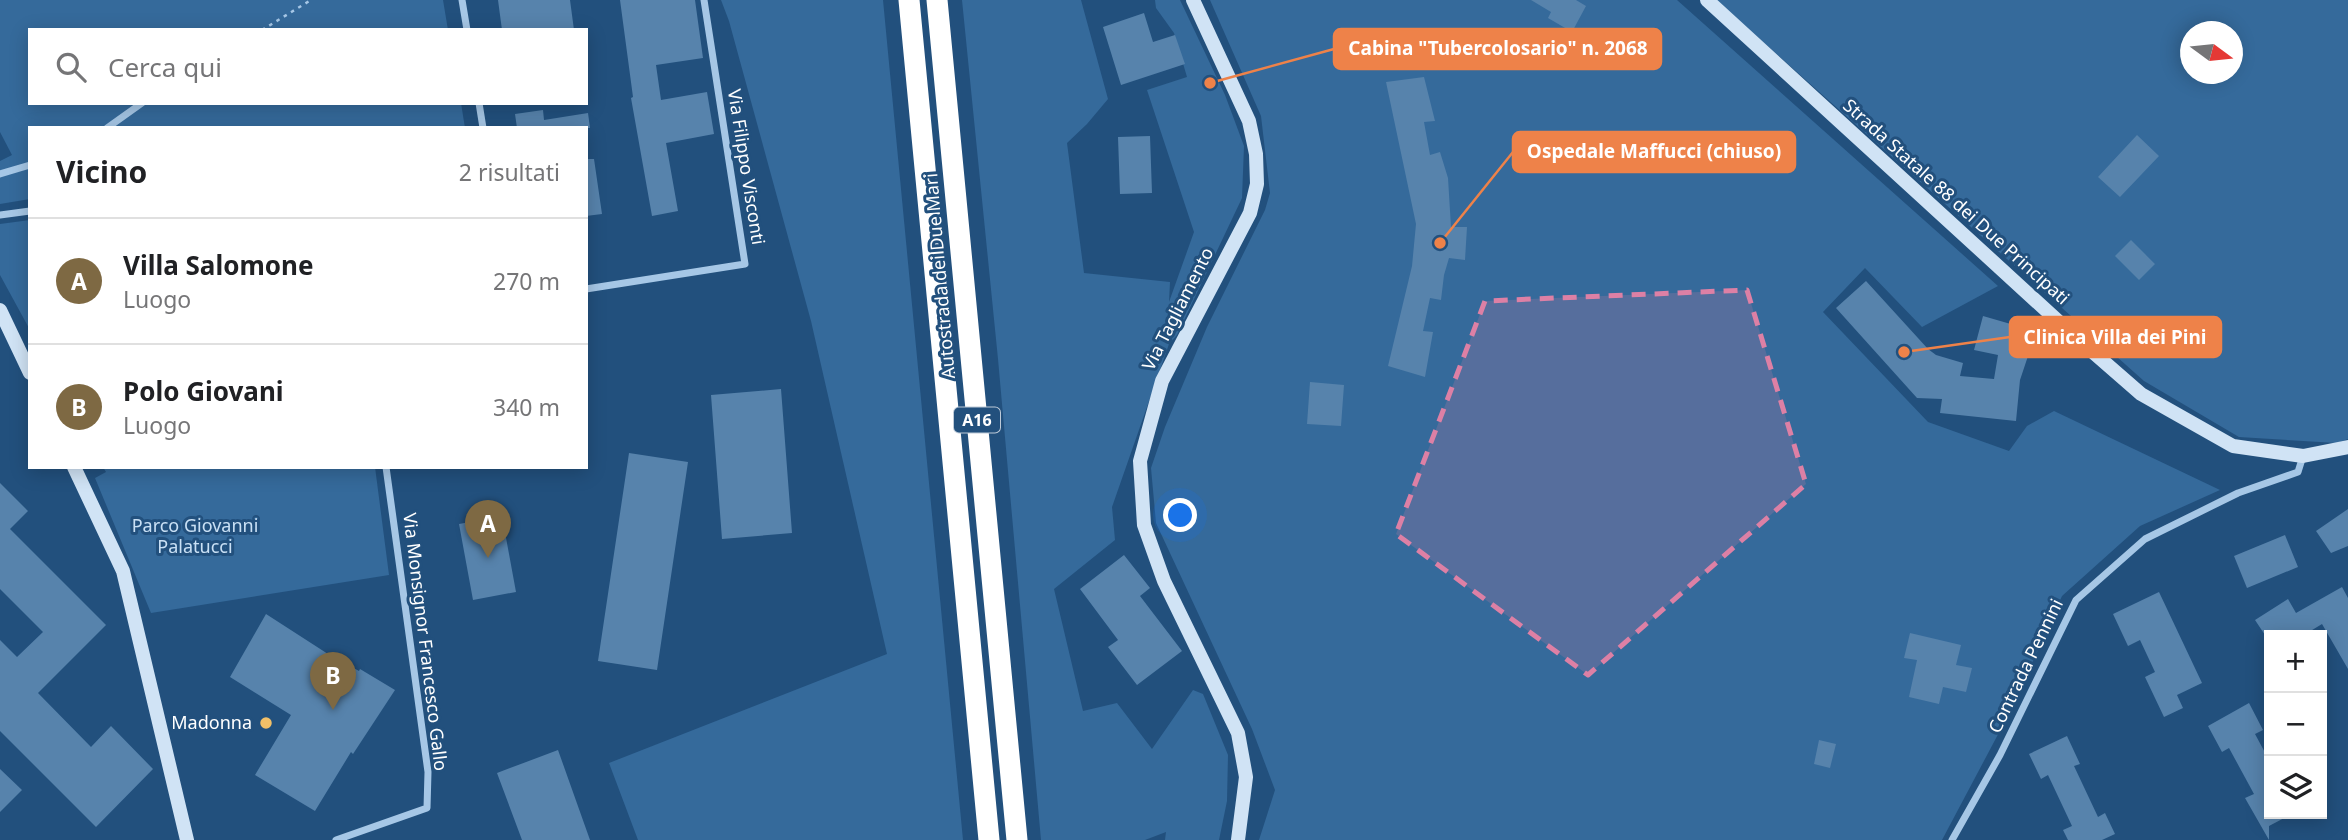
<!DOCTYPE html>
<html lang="it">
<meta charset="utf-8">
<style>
:root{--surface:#fff;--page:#f6f6f6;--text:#202124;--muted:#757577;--line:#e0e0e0;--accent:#7e6943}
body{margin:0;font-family:"Noto Sans",sans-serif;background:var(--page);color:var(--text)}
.controls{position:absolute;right:21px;bottom:21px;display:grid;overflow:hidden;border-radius:0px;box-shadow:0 4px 18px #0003}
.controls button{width:63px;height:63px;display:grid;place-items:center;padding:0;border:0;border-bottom:2px solid var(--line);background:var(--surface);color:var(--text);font:35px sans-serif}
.compass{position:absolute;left:2180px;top:21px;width:63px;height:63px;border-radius:50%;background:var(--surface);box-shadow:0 4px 18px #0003;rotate:105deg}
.you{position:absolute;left:1181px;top:516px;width:24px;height:24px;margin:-18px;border:5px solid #fff;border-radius:50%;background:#1a73e8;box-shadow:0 0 0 10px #1a73e833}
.badge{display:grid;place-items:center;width:46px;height:46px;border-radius:50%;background:var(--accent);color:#fff;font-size:23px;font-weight:700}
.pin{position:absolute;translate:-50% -58px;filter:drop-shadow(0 2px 4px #0008)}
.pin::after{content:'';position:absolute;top:37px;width:24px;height:21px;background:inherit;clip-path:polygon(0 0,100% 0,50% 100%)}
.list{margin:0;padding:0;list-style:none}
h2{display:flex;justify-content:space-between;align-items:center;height:91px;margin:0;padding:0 28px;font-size:30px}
h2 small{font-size:23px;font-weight:400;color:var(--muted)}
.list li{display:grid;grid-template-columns:46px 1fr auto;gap:21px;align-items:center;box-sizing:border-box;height:126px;padding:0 28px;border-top:2px solid var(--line)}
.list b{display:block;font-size:26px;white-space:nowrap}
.list p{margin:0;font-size:23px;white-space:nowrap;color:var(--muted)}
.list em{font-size:23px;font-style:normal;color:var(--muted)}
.icon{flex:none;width:38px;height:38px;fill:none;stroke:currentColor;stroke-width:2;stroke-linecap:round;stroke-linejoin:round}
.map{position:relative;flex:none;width:2348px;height:840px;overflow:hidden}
.search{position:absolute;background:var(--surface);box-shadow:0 4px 18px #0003;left:28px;top:28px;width:560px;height:77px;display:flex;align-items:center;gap:18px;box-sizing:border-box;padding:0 24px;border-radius:0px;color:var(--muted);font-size:26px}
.panel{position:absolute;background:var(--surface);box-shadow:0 4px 18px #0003;left:28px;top:126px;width:560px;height:343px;border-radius:0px}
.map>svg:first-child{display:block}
.green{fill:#356a9b;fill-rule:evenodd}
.building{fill:#5783ac}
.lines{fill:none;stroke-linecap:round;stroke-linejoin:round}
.path{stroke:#a6c7e6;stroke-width:2.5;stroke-dasharray:3.5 5;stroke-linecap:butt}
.minor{stroke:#a6c7e6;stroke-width:7}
.secondary{stroke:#d0e3f5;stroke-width:14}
.motorway{stroke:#fff;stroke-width:21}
.marked{fill:#dd80a5;fill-opacity:0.2;stroke:#dd80a5;stroke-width:5;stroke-dasharray:14 9;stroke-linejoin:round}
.poi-dot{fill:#f2c068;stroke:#22507d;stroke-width:2.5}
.labels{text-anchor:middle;stroke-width:6;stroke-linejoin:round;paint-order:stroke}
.shield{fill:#22507d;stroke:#bdcad8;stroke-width:2}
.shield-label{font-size:16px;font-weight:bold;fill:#fff}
.street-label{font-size:18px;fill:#fff;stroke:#22507d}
.park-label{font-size:18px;fill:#c9e0f5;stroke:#22507d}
.poi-label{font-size:18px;fill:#fff;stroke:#22507d;text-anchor:end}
.leader{fill:none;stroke:#ee8249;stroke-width:2.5}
.callout-dot{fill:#ee8249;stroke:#22507d;stroke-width:2.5}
.callout{fill:#ee8249;stroke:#ee8249;stroke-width:2.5}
.callout-label{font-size:19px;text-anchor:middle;font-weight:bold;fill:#fff}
</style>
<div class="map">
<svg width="2348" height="840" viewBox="0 0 2348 840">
<rect width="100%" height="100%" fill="#22507d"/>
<path class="green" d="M0 0H443L448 30H30V103H461L465 128H30V199L0 204V161L12 155 0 132Z
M721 0H883L963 840H638L609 763 887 654 811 321 729 21Z
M962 0H1081L1108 99 1087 124 1067 143 1084 273 1170 282 1169 302 1194 232 1147 90 1187 77 1174 33 1156 8 1155 0H1180L1225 95 1244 146 1242 198 1177 335 1169 344 1112 507 1115 540 1054 589 1083 711 1117 703 1152 749 1193 690 1203 694 1228 755 1227 801 1219 840H1165L1166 832 1145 840H1041L998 359Z
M1210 0H1677L1998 286 1922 327 1865 268 1823 312 1928 422 2009 451 2027 426 2054 411 2220 490 2140 526 2062 596 2012 708 1942 840H1259L1275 790 1252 729 1156 523 1151 468 1165 427 1207 327 1265 210 1270 193 1261 116Z
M1716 0H2348V439L2337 443 2239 437 2144 381ZM2190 32H2232V74H2190Z
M30 220V330L0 275V224Z
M103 467H375L389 575 151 613 95 478 106 472Z"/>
<path class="building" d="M498 0H570L574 30H502Z
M620 0H695L703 58 656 65 661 100 707 92 714 134 666 143 678 211 652 216 631 98 633 97Z
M1531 0H1576L1586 6 1572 32 1548 18 1551 12Z
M1144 13 1153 42 1175 35 1185 64 1121 85 1103 27Z
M1424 77 1435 121 1424 122 1430 155 1440 152 1448 178 1451 227H1467L1465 260 1449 258 1444 275 1441 300 1430 298 1423 331 1433 332 1425 377 1388 366 1412 266 1416 224 1386 82Z
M543 110 544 120 588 113 590 128H517L515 114Z
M2137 135 2159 156 2120 197 2098 177Z
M1150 136 1152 193 1120 194 1118 137Z
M586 159H594L602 214 586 216Z
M2131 240 2155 264 2139 280 2115 256Z
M1866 281 1928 349 1936 355 1963 363 1960 376 1994 379 1998 355 1974 350 1983 316 2028 329 2027 343 2032 344 2020 380 2016 421 1940 413 1942 399 1917 398 1836 308Z
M1310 382 1344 385 1341 426 1307 424Z
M781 389 792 533 722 539 711 395Z
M629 453 688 462 657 670 598 661Z
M0 483 28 511 10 529 106 625 38 693 91 747 111 726 153 769 96 827 0 731V640L17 657 43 632 0 589Z
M2348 509V546L2331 553 2316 531Z
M502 516 516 592 473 600 459 524Z
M2285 535 2298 567 2247 588 2234 556Z
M1124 555 1150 588 1140 596 1182 651 1137 685 1108 647 1118 640 1080 589Z
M2342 587 2348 598V669L2322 624 2304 635H2265L2255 620 2288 599 2296 613Z
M2159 592 2202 683 2177 695 2183 708 2164 717 2145 677 2155 672 2140 640 2128 646 2113 614Z
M266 614 328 654 359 671 360 669 395 690 353 754 351 752 315 811 255 775 291 715 230 677Z
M1910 633 1961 645 1956 665 1972 668 1966 692 1943 687 1939 704 1909 697 1917 660 1904 658Z
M2249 703 2263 730 2255 734 2269 760V814H2292L2269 826V840L2245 798 2254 794 2229 748 2222 752 2208 726Z
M2067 736 2080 764 2074 766 2098 817 2105 813 2115 834 2102 840H2068L2063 830 2072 826 2048 775 2041 779 2029 754Z
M1819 740 1836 744 1830 768 1814 764Z
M558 750 590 840H522L497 773Z
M0 769 22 790 0 812Z"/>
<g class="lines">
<path class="path" d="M262 30 311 0"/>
<path class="minor" d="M462 0 467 30
M479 103 483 128
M107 128 142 103
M0 174 30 165
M0 215 30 211
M586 289 745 264 704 0
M336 840 427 808 428 772 386 467
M1952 840 2000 755 2076 600 2145 539 2238 493 2298 472 2303 456"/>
<path class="secondary" d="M1193 0 1249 121 1256 154 1257 184 1250 213 1162 381 1140 461 1144 525 1164 581 1238 733 1246 777 1238 840
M1707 0 2071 333 2141 394 2233 446 2303 456 2348 447
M0 310 30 373
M74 467 123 571 187 840"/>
<path class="motorway" d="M909 0 989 840
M937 0 1017 840"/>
</g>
<path class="marked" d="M1747 290 1806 484 1588 675 1396 534 1485 301Z"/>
<circle class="poi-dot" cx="266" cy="723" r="7"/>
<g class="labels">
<rect class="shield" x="954" y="407.5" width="46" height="25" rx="5"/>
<g class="shield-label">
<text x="977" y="426">A16</text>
</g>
<g class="street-label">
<text transform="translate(746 167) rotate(81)" y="6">Via Filippo Visconti</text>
<text transform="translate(1956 202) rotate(42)" y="6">Strada Statale 88 dei Due Principati</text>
<text transform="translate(940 276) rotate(-95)" y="6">Autostrada dei Due Mari</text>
<text transform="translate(1178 309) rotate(-63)" y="6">Via Tagliamento</text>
<text transform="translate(425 642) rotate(83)" y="6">Via Monsignor Francesco Gallo</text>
<text transform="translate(2026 666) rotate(-64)" y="6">Contrada Pennini</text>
</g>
<g class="park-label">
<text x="195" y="532">Parco Giovanni<tspan x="195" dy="21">Palatucci</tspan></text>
</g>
<g class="poi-label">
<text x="252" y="729">Madonna</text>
</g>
</g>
<path class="leader" d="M1210 83L1334 49M1440 243L1513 152M1904 352L2010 337"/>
<g class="callout-dot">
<circle cx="1210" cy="83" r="7"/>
<circle cx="1440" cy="243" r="7"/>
<circle cx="1904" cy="352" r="7"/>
</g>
<g class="callout">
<rect x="1334" y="29" width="327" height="40" rx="7"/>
<rect x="1513" y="132" width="282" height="40" rx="7"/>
<rect x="2010" y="317" width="211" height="40" rx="7"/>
</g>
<g class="callout-label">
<text x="1498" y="55">Cabina "Tubercolosario" n. 2068</text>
<text x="1654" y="158">Ospedale Maffucci (chiuso)</text>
<text x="2115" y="344">Clinica Villa dei Pini</text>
</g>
</svg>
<div class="controls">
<button>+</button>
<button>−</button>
<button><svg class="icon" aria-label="layers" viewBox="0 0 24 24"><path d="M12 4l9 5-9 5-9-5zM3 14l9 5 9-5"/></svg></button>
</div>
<svg class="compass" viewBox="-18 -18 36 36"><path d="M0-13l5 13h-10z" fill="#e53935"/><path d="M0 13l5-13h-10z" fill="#757577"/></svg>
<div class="you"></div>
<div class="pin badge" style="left:488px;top:558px">A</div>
<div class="pin badge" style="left:333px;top:710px">B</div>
<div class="search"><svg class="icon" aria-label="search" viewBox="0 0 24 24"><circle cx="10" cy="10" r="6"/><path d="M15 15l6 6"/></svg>Cerca qui</div>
<section class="panel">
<h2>Vicino<small>2 risultati</small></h2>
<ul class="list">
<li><span class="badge">A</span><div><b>Villa Salomone</b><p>Luogo</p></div><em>270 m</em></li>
<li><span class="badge">B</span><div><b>Polo Giovani</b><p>Luogo</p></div><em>340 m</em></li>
</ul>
</section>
</div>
